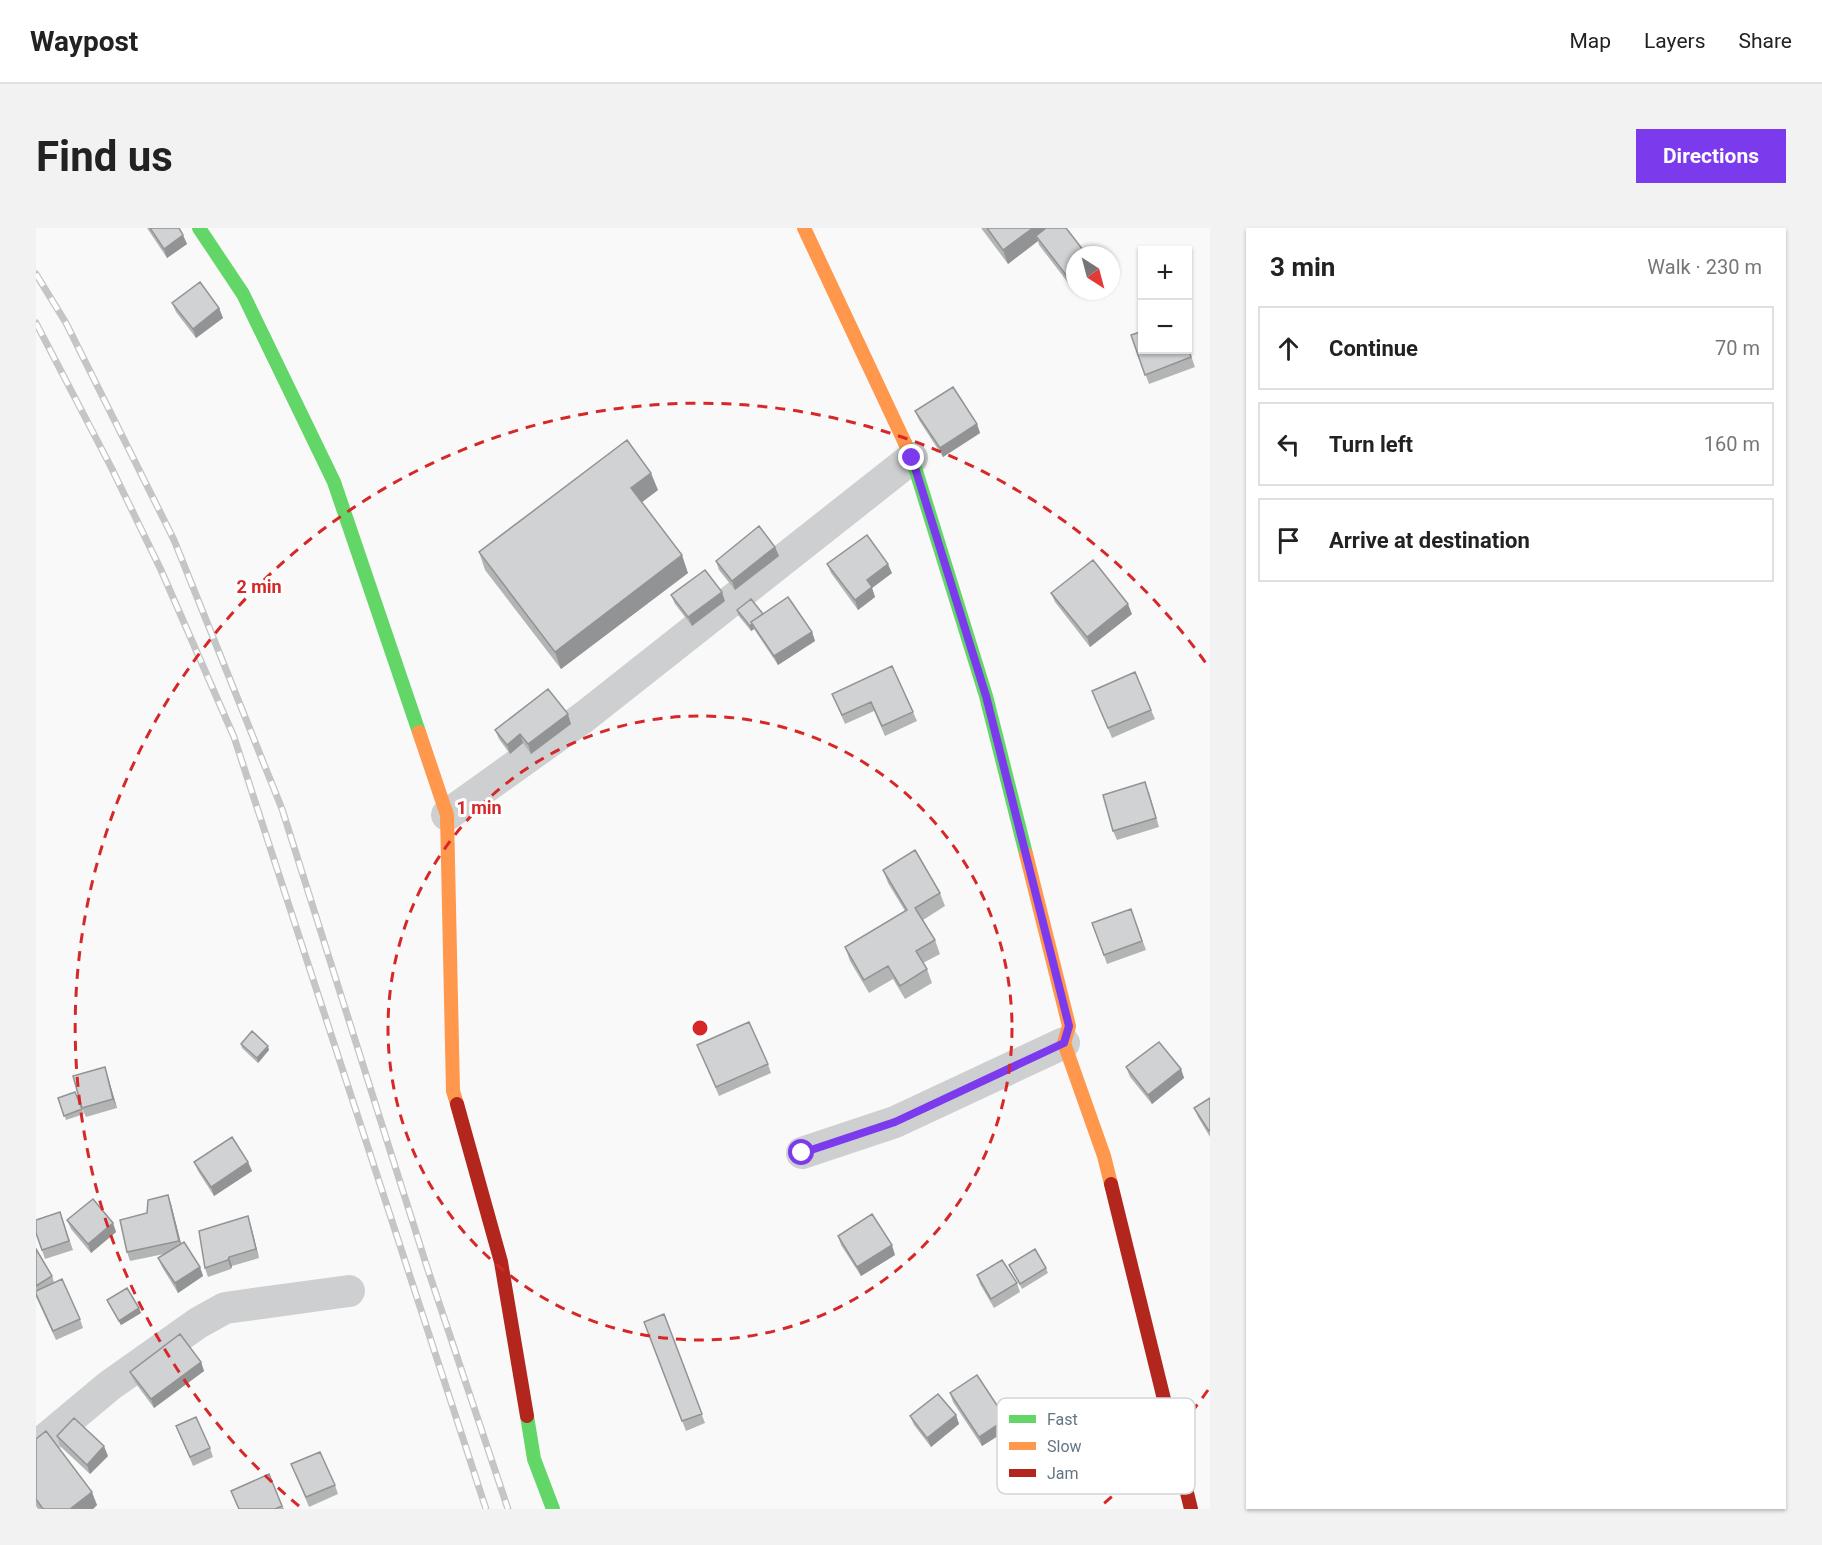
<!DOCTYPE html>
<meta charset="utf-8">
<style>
:root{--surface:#fff;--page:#f2f2f2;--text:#222;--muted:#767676;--line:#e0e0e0;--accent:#7c3aed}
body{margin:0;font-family:Roboto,sans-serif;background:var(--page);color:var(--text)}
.controls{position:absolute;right:18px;top:18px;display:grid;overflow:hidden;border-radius:0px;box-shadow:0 2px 4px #0004}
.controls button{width:54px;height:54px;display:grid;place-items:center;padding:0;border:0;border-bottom:2px solid var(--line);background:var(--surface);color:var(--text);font:30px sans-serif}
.compass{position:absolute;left:1030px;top:18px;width:54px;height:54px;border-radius:50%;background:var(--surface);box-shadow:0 2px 4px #0004;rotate:144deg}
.stop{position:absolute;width:18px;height:18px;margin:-14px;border:4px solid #7c3aed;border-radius:50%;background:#fff}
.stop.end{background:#7c3aed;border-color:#fff;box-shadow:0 2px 6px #0008}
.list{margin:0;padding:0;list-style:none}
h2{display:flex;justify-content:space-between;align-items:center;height:78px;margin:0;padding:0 24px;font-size:26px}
h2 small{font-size:20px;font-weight:400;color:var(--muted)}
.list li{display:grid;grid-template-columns:39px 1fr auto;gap:18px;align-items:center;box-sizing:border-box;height:84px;margin:0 12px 12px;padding:0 12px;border:2px solid var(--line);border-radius:0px}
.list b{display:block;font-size:22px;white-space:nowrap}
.list em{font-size:20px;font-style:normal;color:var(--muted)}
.icon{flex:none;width:33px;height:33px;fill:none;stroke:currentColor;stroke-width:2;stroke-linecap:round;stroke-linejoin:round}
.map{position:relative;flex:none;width:1174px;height:1281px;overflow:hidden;border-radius:0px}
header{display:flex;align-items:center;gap:36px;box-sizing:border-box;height:84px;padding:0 30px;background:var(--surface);border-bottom:2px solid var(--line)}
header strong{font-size:28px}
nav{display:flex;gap:33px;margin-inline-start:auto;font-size:21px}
.intro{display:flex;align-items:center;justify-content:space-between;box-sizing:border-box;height:144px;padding:0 36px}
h1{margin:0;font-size:42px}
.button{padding:15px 27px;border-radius:0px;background:var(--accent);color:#fff;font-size:21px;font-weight:700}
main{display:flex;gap:36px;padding:0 36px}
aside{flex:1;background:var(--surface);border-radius:0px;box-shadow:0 2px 4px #0004}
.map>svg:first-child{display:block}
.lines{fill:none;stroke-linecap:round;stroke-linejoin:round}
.street{stroke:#cecfd0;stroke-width:32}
.fast{stroke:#63d668;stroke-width:14}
.slow{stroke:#ff974d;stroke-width:14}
.jam{stroke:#b3261e;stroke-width:14}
.rail-casing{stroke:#c3c5c6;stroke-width:7}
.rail{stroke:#fff;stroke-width:4.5;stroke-dasharray:14;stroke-linecap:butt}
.wall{fill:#b3b5b5}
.shaded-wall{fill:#929394}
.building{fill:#d0d2d3;stroke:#929394;stroke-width:1.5}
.route{stroke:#7c3aed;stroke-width:8}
.ring{fill:none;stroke:#d62828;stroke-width:3;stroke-dasharray:10 8}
.key{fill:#fff;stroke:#d1d6da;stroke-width:1.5}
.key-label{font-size:16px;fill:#657683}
.centre{fill:#d62828;stroke:#fff;stroke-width:3}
.ring-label{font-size:18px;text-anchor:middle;font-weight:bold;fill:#d62828;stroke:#fff;stroke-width:6;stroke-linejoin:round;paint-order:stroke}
</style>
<header>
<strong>Waypost</strong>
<nav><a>Map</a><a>Layers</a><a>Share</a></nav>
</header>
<div class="intro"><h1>Find us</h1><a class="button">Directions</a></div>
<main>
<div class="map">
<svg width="1174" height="1281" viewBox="0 0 1174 1281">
<rect width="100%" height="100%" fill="#f9f9f9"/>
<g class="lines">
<path class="street" d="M411 587 548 489 876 230
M766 925 859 894 1028 815
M0 1219 73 1158 162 1095 189 1080 313 1063"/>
<path class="fast" d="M163 0 207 66 298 254 383 504
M869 215 876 230 950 468 990 626
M491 1188 498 1231 517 1281"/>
<path class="slow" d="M768 0 869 215
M383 504 411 587 417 863 421 876
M990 626 1033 798 1028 815 1068 928 1075 956"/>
<path class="jam" d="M421 876 465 1034 491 1188
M1075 956 1155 1281"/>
<g class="rail-casing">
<path id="rail" d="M0 46 30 95 138 312 246 581 390 1036 472 1281
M0 95 75 239 125 342 198 509 450 1281"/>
</g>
<use href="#rail" class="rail"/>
</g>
<path class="wall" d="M111 0H143L151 16 131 30Z
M945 0H1030L1039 27V63H1043L1040 65 1003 17 1002 13 972 36Z
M136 75 183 80 187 90 160 110 140 84Z
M1095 107 1152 119 1159 139 1113 156Z
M879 183 941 196 944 205 907 229 883 192Z
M622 262 606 274 652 345 525 441 449 342 443 324Z
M739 319 743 328 699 362 683 342 680 333Z
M791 336 856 345 836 360 839 369 822 382 795 345Z
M1015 365 1096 386 1054 419 1019 374Z
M635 367 689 373 656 398 639 376Z
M701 382 727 386 776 404 779 413 742 437 718 401 715 403 702 387Z
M856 438 881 493 849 508 838 483 809 496 796 466Z
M1056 463 1115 482 1119 491 1076 510Z
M535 496 495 526 487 515 474 526 463 511 459 502Z
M1113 564 1123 599 1081 612 1077 603Z
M847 642 904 665 909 678 887 692 899 712 904 726 887 735 891 741 896 755 869 771 857 751 833 765 814 733 809 719 869 683 852 655Z
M1095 681 1110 722 1071 736 1056 695Z
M205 816 233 822 222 835 206 820Z
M661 817 732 836 735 845 683 868Z
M1090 839 1145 841 1148 850 1116 876 1094 849Z
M72 849 81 880 50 889 46 880Z
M22 870 46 881 48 886 30 892Z
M1174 870V909L1162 889 1158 880Z
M158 934H212L216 943 178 968 162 943Z
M132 967 135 976 145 1016 164 1039 167 1048 142 1065 126 1039 122 1030 128 1026 94 1033 91 1024 111 985Z
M24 984 37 1022 9 1031 0 1005 2 991Z
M212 988 215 998 223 1030 196 1038 195 1041 172 1049 169 1040Z
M31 992 77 995 80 1004 55 1025 35 1001Z
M802 1008 859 1027 825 1048 805 1017Z
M0 1021 16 1048 18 1054 44 1091 47 1100 20 1112 0 1069Z
M973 1037 1010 1040 1012 1045 986 1061Z
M941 1047 981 1055 984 1064 958 1080 944 1056Z
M71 1072 103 1080 105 1085 85 1097 73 1077Z
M628 1086 669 1195 650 1203 608 1094Z
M165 1134 168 1143 118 1180 98 1153 94 1144Z
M914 1165 970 1191 973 1201 946 1218 917 1174Z
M920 1187 923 1196 895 1219 878 1197 874 1188Z
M140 1198 174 1220 177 1229 157 1238Z
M21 1208 72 1228 54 1246 24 1218Z
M0 1211 61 1277 57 1281H2L0 1278Z
M255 1236 299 1257 302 1266 273 1279Z
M233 1246 248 1281H203L195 1263Z"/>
<path class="shaded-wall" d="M997 0H1020L1000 8 1002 13 972 36 967 22Z
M147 7 151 16 131 30 128 21Z
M183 80 187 90 160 110 157 101Z
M941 196 944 205 907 229 904 220Z
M615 245 622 262 601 278 595 260Z
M739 319 743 328 699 362 696 353Z
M646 327 652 345 525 441 519 424Z
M852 336 856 345 836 360 839 369 822 382 819 372 831 352Z
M686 364 689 373 656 398 652 389Z
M1092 376 1096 386 1054 419 1051 409Z
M716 396 718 401 715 403 714 398Z
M776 404 779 413 742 437 738 428Z
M532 486 535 496 495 526 492 516Z
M484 506 487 515 474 526 471 517Z
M232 818 233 822 222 835 221 830Z
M69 839 72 849 81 880 77 871Z
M1145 841 1148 850 1116 876 1112 867Z
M212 934 216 943 178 968 175 959Z
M132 967 135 976 147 1023 143 1013Z
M212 988 215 998 223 1030 220 1021Z
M77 995 80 1004 55 1025 52 1016Z
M856 1017 859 1027 825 1048 821 1039Z
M193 1029 196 1038 195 1041 192 1032Z
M164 1039 167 1048 142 1065 139 1055Z
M103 1080 105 1085 85 1097 83 1093Z
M165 1134 168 1143 118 1180 115 1171Z
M920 1187 923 1196 895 1219 891 1210Z
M970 1191 973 1201 946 1218 943 1209Z
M68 1218 72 1228 54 1246 51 1237Z
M56 1264 61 1277 57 1281H34Z"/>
<path class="building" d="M114 0H143L147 7 128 21Z
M951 0H997L967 22Z
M1010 0H1030L1051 27H1039V54L1037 56 1000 8Z
M164 54 183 80 157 101 136 75Z
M1107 103V122H1152V119L1155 129 1109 147 1095 107Z
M917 159 941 196 904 220 879 183Z
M591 212 615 245 595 260 646 327 519 424 443 324Z
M723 298 739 319 696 353 680 333Z
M831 307 852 336 831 352 836 359 819 372 791 336Z
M1057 332 1092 376 1051 409 1015 365Z
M669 342 686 364 652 389 635 367Z
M752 369 776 404 738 428 715 394Z
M715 371 727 386 715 394 716 396 714 398 701 382Z
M856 438 877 484 846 498 835 474 806 487 796 466Z
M1099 444 1115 482 1072 500 1056 463Z
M512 461 532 486 492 516 484 506 471 517 459 502Z
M1109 554 1120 590 1077 603 1067 567Z
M879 622 904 665 879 680 899 712 880 723 891 741 864 758 852 738 828 752 809 719 871 682 847 642Z
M1095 681 1106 713 1068 727 1056 695Z
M713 794 732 836 680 859 661 817Z
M216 803 232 818 221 830 205 816Z
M1123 814 1145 841 1112 867 1090 839Z
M69 839 77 871 46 880 37 848Z
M39 864 46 881 28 888 22 870Z
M1174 870V902L1173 903 1158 880Z
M196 909 212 934 175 959 158 934Z
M132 967 143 1013 91 1024 84 992 111 985 112 972Z
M57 971 77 995 52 1016 31 992Z
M24 984 33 1013 6 1022 0 1005V992Z
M836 986 856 1017 821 1039 802 1008Z
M212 988 220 1021 193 1029 192 1032 169 1040 163 1003Z
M148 1014 164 1039 139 1055 122 1030Z
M0 1021 16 1048 0 1058Z
M999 1021 1010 1040 984 1056 973 1037Z
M966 1032 981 1055 955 1071 941 1047Z
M26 1051 44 1091 17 1103 0 1066V1063Z
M91 1060 103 1080 83 1093 71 1072Z
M628 1086 666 1186 646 1193 608 1094Z
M144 1106 165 1134 115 1171 94 1144Z
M941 1147 970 1191 943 1209 914 1165Z
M902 1166 920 1187 891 1210 874 1188Z
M160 1189 174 1220 154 1229 140 1198Z
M38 1190 68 1218 51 1237 21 1208Z
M10 1203 56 1264 34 1281H7L0 1271V1211Z
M284 1224 299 1257 270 1269 255 1236Z
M233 1246 246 1278 239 1281H203L195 1263Z"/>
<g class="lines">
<path class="route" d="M766 925 859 894 1028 815 1033 798 950 468 876 230"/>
</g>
<g class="ring">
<circle cx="664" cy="800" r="312"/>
<path d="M1172 1162A624 624 0 0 1 1065 1278M263 1278A624 624 0 1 1 1172 438"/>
</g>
<rect x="961" y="1170" width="198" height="96" rx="9" class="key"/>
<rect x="973" y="1187" width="27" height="8" fill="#63d668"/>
<rect x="973" y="1214" width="27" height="8" fill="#ff974d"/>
<rect x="973" y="1241" width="27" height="8" fill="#b3261e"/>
<g class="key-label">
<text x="1011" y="1197">Fast</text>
<text x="1011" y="1224">Slow</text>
<text x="1011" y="1251">Jam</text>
</g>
<circle cx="664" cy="800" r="9" class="centre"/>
<g class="ring-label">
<text x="223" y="365">2 min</text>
<text x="443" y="586">1 min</text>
</g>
</svg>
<div class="controls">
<button>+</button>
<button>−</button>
</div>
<svg class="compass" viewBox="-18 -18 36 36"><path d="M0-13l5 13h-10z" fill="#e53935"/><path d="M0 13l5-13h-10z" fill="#767676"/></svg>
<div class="stop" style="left:766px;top:925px"></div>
<div class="stop end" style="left:876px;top:230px"></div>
</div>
<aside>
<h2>3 min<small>Walk · 230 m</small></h2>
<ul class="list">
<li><svg class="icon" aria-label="ahead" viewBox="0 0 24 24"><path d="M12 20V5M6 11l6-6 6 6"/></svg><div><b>Continue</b></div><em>70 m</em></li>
<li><svg class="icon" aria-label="left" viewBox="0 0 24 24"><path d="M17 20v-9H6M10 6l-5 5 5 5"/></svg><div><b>Turn left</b></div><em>160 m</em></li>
<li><svg class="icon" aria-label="arrive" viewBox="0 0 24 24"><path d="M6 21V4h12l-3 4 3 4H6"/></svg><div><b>Arrive at destination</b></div></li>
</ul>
</aside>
</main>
